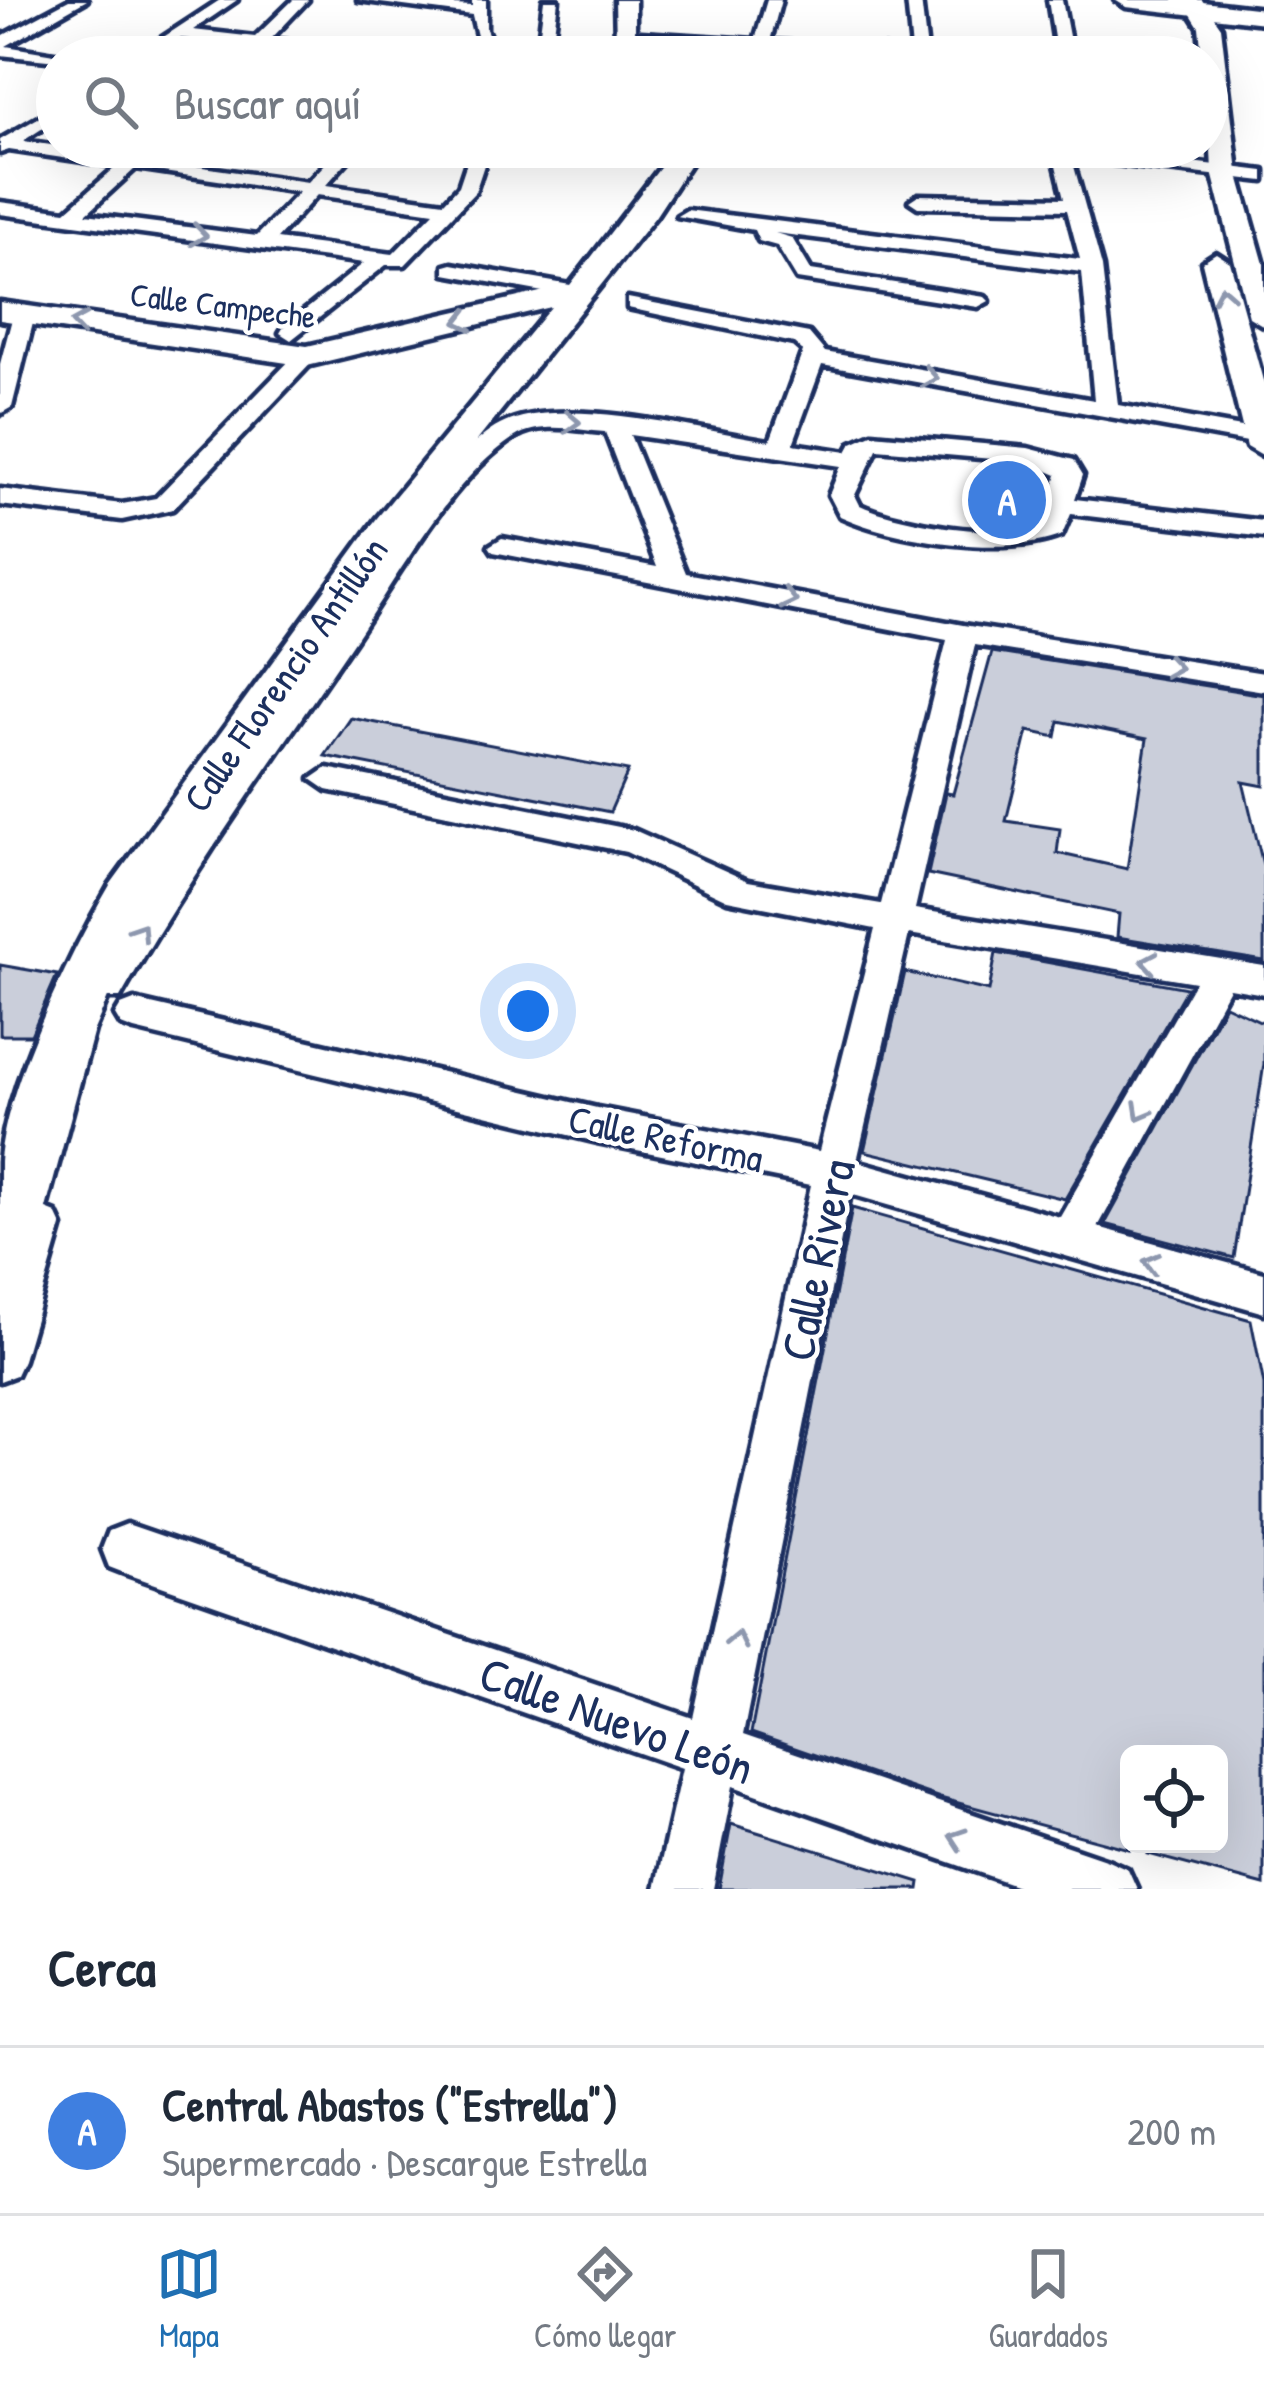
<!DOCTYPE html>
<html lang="es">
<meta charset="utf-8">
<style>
:root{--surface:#fff;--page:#f6f6f7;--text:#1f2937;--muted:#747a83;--line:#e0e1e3;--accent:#1f6fb2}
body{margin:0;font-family:"Patrick Hand",sans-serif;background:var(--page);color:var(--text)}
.controls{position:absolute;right:36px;bottom:36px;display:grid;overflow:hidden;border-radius:18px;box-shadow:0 12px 48px #0002}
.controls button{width:108px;height:108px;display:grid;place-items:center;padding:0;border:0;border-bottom:3px solid var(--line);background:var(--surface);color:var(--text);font:60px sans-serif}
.you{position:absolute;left:528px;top:1011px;width:42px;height:42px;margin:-30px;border:9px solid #fff;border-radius:50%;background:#1a73e8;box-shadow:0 0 0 18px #1a73e833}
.badge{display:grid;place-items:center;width:78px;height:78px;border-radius:50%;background:var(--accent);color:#fff;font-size:39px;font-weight:700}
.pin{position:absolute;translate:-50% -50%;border:6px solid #fff;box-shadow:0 3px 12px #0006}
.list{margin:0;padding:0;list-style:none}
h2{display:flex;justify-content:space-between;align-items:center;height:156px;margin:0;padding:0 48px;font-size:51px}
h2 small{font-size:39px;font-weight:400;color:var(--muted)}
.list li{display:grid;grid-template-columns:78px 1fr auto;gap:36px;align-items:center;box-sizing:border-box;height:168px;padding:0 48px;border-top:3px solid var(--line)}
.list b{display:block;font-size:45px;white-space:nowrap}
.list p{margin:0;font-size:39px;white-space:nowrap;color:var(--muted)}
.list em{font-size:39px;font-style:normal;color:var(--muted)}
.icon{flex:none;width:66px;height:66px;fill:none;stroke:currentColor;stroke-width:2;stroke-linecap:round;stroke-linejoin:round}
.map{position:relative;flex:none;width:1264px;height:1889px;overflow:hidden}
.search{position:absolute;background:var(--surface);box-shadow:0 12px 48px #0002;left:36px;right:36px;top:36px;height:132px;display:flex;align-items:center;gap:30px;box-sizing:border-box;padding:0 42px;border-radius:66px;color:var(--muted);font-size:45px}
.sheet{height:324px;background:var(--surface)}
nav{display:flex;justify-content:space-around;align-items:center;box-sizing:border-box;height:168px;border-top:3px solid var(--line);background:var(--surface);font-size:33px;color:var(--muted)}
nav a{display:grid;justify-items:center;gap:6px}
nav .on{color:var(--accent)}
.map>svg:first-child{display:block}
.building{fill:#caceda;stroke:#1b2f5e;stroke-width:3;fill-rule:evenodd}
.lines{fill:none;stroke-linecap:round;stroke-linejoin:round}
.street-casing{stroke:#1b2f5e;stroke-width:9}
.secondary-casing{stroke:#1b2f5e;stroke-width:9}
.primary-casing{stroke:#1b2f5e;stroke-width:9}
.street{fill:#fff;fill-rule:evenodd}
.secondary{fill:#fff;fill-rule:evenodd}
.primary{fill:#fff;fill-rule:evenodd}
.oneway{stroke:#8d97ae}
.labels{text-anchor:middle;stroke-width:9;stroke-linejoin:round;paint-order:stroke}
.far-street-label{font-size:33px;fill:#1b2f5e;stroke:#fff}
.street-label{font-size:39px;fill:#1b2f5e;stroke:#fff}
.near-street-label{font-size:48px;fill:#1b2f5e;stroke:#fff}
</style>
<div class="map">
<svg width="1264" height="1889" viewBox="0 0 1264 1889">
<rect width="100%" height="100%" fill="#fff"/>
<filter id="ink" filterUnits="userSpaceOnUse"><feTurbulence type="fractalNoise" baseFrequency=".00833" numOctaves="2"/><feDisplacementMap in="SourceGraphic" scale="24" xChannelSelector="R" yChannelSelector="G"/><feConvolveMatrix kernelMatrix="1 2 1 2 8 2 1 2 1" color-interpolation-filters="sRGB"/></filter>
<g filter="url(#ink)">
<path class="building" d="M992 652 1264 695V786L1243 782 1264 869V961L1117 937 1119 914 928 874 946 793 953 794ZM1059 721 1147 739 1127 869 1057 853 1060 829 1006 821 1028 731 1056 737Z
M351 718 628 771 610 812 325 756Z
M996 953 1187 988 1065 1199 864 1151 905 972 989 991Z
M0 965 57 975 31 1035H0Z
M1225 1005 1264 1023V1064L1234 1258 1105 1224Z
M852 1208 1251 1320 1264 1385V1885L1148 1854 1149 1844H1219V1754H1129V1849L940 1798 751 1733Z
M731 1824 920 1882 919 1889H719Z"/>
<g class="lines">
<g class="street-casing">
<path id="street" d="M69 0H87L6 46 72 57 57 61 0 55V37Z
M220 0H237L193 30 255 37 293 0H308L271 39 405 57 263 47 251 55 243 50 247 45 181 38 152 57H133Z
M358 0 472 6V0H486V29L498 57H482L472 15Z
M544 0H558L554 32 547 36 540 32Z
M767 0H781L770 41 912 50 907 0H921L927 51 961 57H877L616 37 624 32 755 40Z
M1048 0H1062L1073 57H1057Z
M57 107V119L23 141 128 156 138 147H149L153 151 146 159 308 182 341 147H360L326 185 444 202 459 186 472 147H490L475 192 405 265H386L291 340 280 333 283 328 364 263 0 214V202L66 211 117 166 9 150 0 153V140ZM136 168 299 192 257 236 86 214ZM317 195 434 212 393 254 277 239Z
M1004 147H1069L1264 171V181L1072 159 1102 267 1118 405 1264 431V445L822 365 793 444 847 452 852 443 872 434 1028 448 1074 460 1083 475 1075 499 1264 521V537L1071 514 1062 535C1007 558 894 541 840 516L829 495 841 466 630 435 686 573 963 625 1264 673V691L975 645 915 909 1264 966V994L1229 988 1098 1227 1264 1273V1313L850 1194 743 1735 1108 1860 1128 1869 1137 1889H1026L733 1786 713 1889H655L682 1768 127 1574 109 1567 102 1549 109 1531 127 1524 693 1718 811 1185 597 1142 134 1030 121 1025 115 1015 121 1005 134 1000 597 1108 819 1151 875 929 727 900 626 852 327 790 311 779 327 768 634 830 748 881 881 904 947 640 493 552 489 546 502 538 657 567 605 432C577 430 540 421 515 437 452 477 398 576 356 638 276 756 191 873 120 998H94L88 988C155 866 243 755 323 642 363 586 442 455 500 425 562 393 701 431 770 441L803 351 794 343 628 308V298L809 333 825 352 1094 400 1082 272 775 233 792 238 811 270 985 297 989 301 978 307 797 279 777 246 759 241 754 230 677 216 687 210 1080 259 1067 210 918 207 909 201 918 195 1064 198 1054 157ZM877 449 1027 462 1057 475 1041 524C1003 541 898 523 860 505L855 495ZM909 934 1195 982 1060 1217 857 1161Z
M452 264 576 286 586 292 576 298 445 274V266Z
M24 309 35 315 12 407 0 414V364L13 315Z
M299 351 318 356 173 509 122 520 0 505V489L122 504 156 498Z
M41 1207 56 1213 62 1226 23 1360 16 1375 0 1381V1288L26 1213Z"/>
</g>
<g class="secondary-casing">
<path id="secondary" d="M615 0H635V35L663 57H638L616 42Z
M1182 0H1202L1221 27 1238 172 1264 264V326L1249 317 1212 172 1207 57H1202L1199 27Z
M676 147H701L655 217 403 534 147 907 94 1030 31 1264 22 1283 0 1291C0 1248 0 1204 0 1161 5 1086 71 952 110 885L377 518 551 307 307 366 0 320V302L307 346 570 285Z
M1216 253 1230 262 1264 384V457L1247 447 1202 262Z"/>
</g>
<g class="primary-casing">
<path id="primary" d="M1115 0H1185L1264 9V23L1126 7Z"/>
</g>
<use href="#street" class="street"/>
<use href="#secondary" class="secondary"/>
<use href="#primary" class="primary"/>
</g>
<defs><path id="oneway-chevron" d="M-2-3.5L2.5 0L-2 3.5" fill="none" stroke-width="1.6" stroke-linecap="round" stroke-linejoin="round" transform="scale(3)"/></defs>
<g class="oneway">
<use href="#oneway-chevron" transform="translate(199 235) rotate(8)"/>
<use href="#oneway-chevron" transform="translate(1223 294) rotate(-101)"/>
<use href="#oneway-chevron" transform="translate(463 321) rotate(166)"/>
<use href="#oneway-chevron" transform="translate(79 323) rotate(-171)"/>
<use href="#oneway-chevron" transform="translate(930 377) rotate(10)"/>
<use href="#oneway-chevron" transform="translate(572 422) rotate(3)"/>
<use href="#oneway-chevron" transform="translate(789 599) rotate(12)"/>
<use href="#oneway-chevron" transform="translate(1173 667) rotate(9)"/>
<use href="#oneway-chevron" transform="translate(140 931) rotate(-57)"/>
<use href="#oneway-chevron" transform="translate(1149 962) rotate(-170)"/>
<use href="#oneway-chevron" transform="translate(1141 1112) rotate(119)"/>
<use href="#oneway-chevron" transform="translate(1151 1263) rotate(-165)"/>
<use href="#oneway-chevron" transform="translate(737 1640) rotate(-78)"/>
<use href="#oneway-chevron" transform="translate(957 1838) rotate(-161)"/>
</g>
</g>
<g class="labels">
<g class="far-street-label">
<text transform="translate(223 305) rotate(7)" y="12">Calle Campeche</text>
</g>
<g class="street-label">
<text transform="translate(285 674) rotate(-55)" y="14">Calle Florencio Antillón</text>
<text transform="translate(666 1138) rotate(12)" y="14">Calle Reforma</text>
</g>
<g class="near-street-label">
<text transform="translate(817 1260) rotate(-78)" y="17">Calle Rivera</text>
<text transform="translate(617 1720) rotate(20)" y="17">Calle Nuevo León</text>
</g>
</g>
</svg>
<div class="controls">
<button><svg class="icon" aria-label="locate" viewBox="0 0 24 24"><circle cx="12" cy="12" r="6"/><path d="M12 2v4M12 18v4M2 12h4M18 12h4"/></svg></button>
</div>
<div class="you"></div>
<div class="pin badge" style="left:1007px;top:500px;background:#3f7fe0">A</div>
<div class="search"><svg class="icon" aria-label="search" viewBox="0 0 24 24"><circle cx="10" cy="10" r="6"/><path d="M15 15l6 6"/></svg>Buscar aquí</div>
</div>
<section class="sheet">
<h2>Cerca<small></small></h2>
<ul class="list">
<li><span class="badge" style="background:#3f7fe0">A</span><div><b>Central Abastos (&quot;Estrella&quot;)</b><p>Supermercado · Descargue Estrella</p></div><em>200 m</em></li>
</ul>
</section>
<nav>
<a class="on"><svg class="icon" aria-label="map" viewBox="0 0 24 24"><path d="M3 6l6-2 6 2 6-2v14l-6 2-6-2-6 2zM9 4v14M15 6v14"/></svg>Mapa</a>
<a><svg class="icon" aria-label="directions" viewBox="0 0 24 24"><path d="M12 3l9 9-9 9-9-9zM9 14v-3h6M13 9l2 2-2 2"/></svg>Cómo llegar</a>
<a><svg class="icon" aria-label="saved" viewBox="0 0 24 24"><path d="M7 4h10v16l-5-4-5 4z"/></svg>Guardados</a>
</nav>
